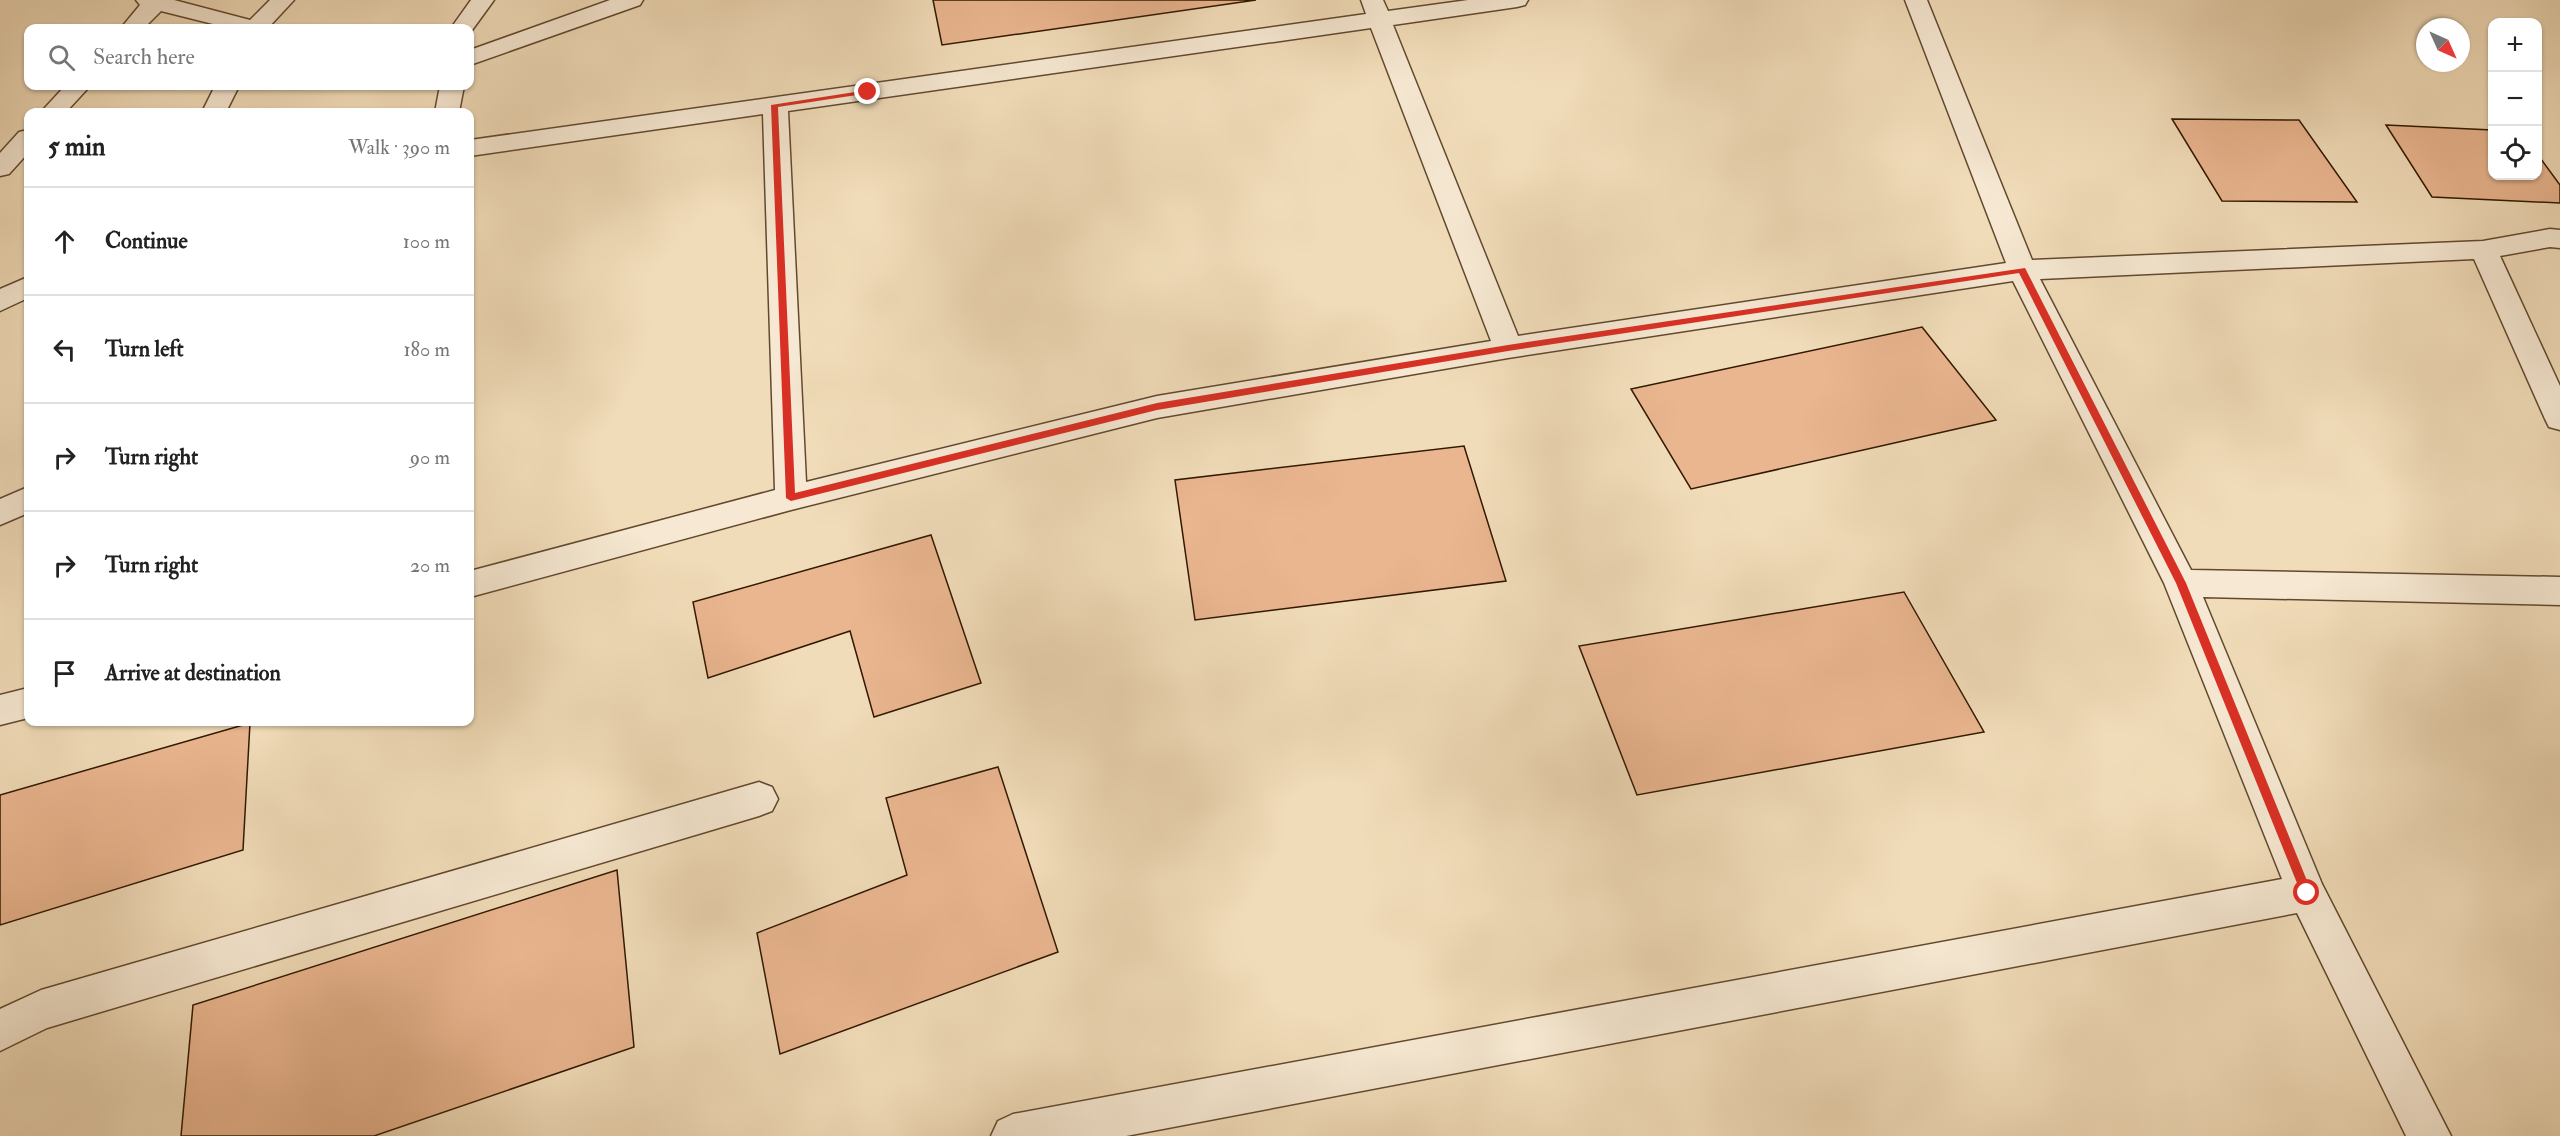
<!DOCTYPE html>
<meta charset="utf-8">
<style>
:root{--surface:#fff;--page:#f6f6f6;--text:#222;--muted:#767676;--line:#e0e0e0}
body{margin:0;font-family:"IM FELL Double Pica",serif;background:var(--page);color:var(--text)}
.controls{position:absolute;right:18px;top:18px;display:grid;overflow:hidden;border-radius:12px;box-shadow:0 2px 4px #0004}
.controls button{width:54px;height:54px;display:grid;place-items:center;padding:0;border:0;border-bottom:2px solid var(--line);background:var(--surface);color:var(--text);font:30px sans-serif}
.compass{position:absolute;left:2416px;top:18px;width:54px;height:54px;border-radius:50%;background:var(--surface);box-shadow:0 2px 4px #0004;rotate:135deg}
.stop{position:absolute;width:18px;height:18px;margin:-14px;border:4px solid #d93025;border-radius:50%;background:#fff}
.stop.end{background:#d93025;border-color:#fff;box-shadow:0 2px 6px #0008}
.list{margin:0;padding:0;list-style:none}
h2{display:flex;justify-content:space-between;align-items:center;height:78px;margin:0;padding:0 24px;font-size:26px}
h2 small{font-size:20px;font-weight:400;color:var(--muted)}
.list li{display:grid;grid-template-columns:39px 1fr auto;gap:18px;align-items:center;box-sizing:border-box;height:108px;padding:0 24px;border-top:2px solid var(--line)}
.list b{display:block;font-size:22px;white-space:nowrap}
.list em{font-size:20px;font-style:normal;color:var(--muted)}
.icon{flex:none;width:33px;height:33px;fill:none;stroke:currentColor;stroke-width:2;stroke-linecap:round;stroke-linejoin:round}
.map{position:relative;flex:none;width:2560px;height:1136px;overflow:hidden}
.search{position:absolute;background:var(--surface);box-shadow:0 2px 4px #0004;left:24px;top:24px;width:450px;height:66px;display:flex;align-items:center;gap:15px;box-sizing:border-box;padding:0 21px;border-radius:12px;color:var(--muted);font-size:22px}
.panel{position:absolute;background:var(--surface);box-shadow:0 2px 4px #0004;left:24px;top:108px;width:450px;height:618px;border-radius:12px}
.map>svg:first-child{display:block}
.building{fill:#eab690;stroke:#321800;stroke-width:1.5}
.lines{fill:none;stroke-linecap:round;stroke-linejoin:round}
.minor-casing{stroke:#62492e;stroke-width:3}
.minor{fill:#f6e8d2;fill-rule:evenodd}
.route{fill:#d93025}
</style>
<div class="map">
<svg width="2560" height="1136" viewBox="0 0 2560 1136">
<rect width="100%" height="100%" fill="#f1dcb9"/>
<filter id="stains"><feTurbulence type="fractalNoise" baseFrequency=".00333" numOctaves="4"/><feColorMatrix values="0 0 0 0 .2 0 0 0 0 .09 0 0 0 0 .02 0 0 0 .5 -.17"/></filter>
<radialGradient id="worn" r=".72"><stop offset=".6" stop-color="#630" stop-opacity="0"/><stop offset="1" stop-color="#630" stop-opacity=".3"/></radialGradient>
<path class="building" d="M933 0H1256L942 45Z
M2172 119 2299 120 2357 202 2222 201Z
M2386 125 2492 130V176H2538V155L2560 185V203L2432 197Z
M1922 327 1996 420 1691 489 1631 389Z
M1464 446 1506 581 1195 620 1175 480Z
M931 535 981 683 874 717 850 631 708 678 693 602Z
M1904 592 1984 732 1637 795 1579 646Z
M250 723 243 850 0 925V795Z
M998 767 1058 952 780 1054 757 933 907 875 886 798Z
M617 870 634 1047 374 1136H181L193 1005Z"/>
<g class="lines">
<g class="minor-casing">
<path id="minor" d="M136 0H174L250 20 270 0H294L268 28H229L161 11 144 28H121L140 5Z
M471 0H494L470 33V28H451Z
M610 0H643L640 5 470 65V50Z
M1361 0H1383L1388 11 1468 0H1528L1525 5 1517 7 1393 25 1518 336 2006 263 1905 0H1927L2032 260 2483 241 2550 229 2560 230V248L2550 247 2500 256 2560 386V430L2549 427 2545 419 2474 259 2040 279 2191 570 2560 577V605L2203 597 2322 884 2451 1136H2406L2297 913 1126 1136H991L998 1121 1013 1114 2282 879 2164 583 2013 281 1508 358 1157 418 791 510 470 597V571L775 490 763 114 470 156V140L1366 14ZM1371 28 1491 341 1157 396 806 482 788 111Z
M65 86H90L66 112H41Z
M215 86H239L226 112H202Z
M440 86H464L459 112H435Z
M28 130V153L9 174 0 176V153L19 132Z
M28 277V298L0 311V289Z
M28 487V513L0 525V499Z
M28 688V718L0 725V695Z
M759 782 772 787 778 799 772 811 759 816 47 1028 0 1051V1009L41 990Z"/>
</g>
<use href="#minor" class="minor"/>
</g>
<path class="route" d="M868 90 870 93 778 107 795 493 1157 403 1508 345 2025 268 2186 583 2312 893 2311 897H2303L2301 893 2176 583 2019 273 1508 351 1157 410 791 501 786 498 771 105Z"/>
<rect width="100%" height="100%" filter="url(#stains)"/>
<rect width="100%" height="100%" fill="url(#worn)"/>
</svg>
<div class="controls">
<button>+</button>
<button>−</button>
<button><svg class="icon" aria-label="locate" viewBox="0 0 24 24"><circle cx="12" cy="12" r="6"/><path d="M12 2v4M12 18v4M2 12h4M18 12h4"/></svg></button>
</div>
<svg class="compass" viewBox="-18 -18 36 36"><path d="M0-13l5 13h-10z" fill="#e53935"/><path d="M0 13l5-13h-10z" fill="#767676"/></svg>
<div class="stop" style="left:2307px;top:893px"></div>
<div class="stop end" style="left:868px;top:92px"></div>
<div class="search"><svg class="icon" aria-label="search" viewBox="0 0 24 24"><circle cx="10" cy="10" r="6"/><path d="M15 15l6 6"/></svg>Search here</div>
<section class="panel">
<h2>5 min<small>Walk · 390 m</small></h2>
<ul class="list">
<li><svg class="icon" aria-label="ahead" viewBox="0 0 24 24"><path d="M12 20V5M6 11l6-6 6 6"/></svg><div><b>Continue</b></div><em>100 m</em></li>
<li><svg class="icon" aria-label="left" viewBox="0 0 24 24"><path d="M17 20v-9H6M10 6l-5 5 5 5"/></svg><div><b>Turn left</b></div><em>180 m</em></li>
<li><svg class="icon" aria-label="right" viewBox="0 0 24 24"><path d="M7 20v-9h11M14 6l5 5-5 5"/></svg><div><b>Turn right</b></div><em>90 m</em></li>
<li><svg class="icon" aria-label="right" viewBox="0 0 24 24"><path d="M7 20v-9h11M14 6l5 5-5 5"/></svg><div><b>Turn right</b></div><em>20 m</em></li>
<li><svg class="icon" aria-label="arrive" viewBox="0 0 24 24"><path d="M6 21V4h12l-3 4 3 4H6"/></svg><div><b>Arrive at destination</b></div></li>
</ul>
</section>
</div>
